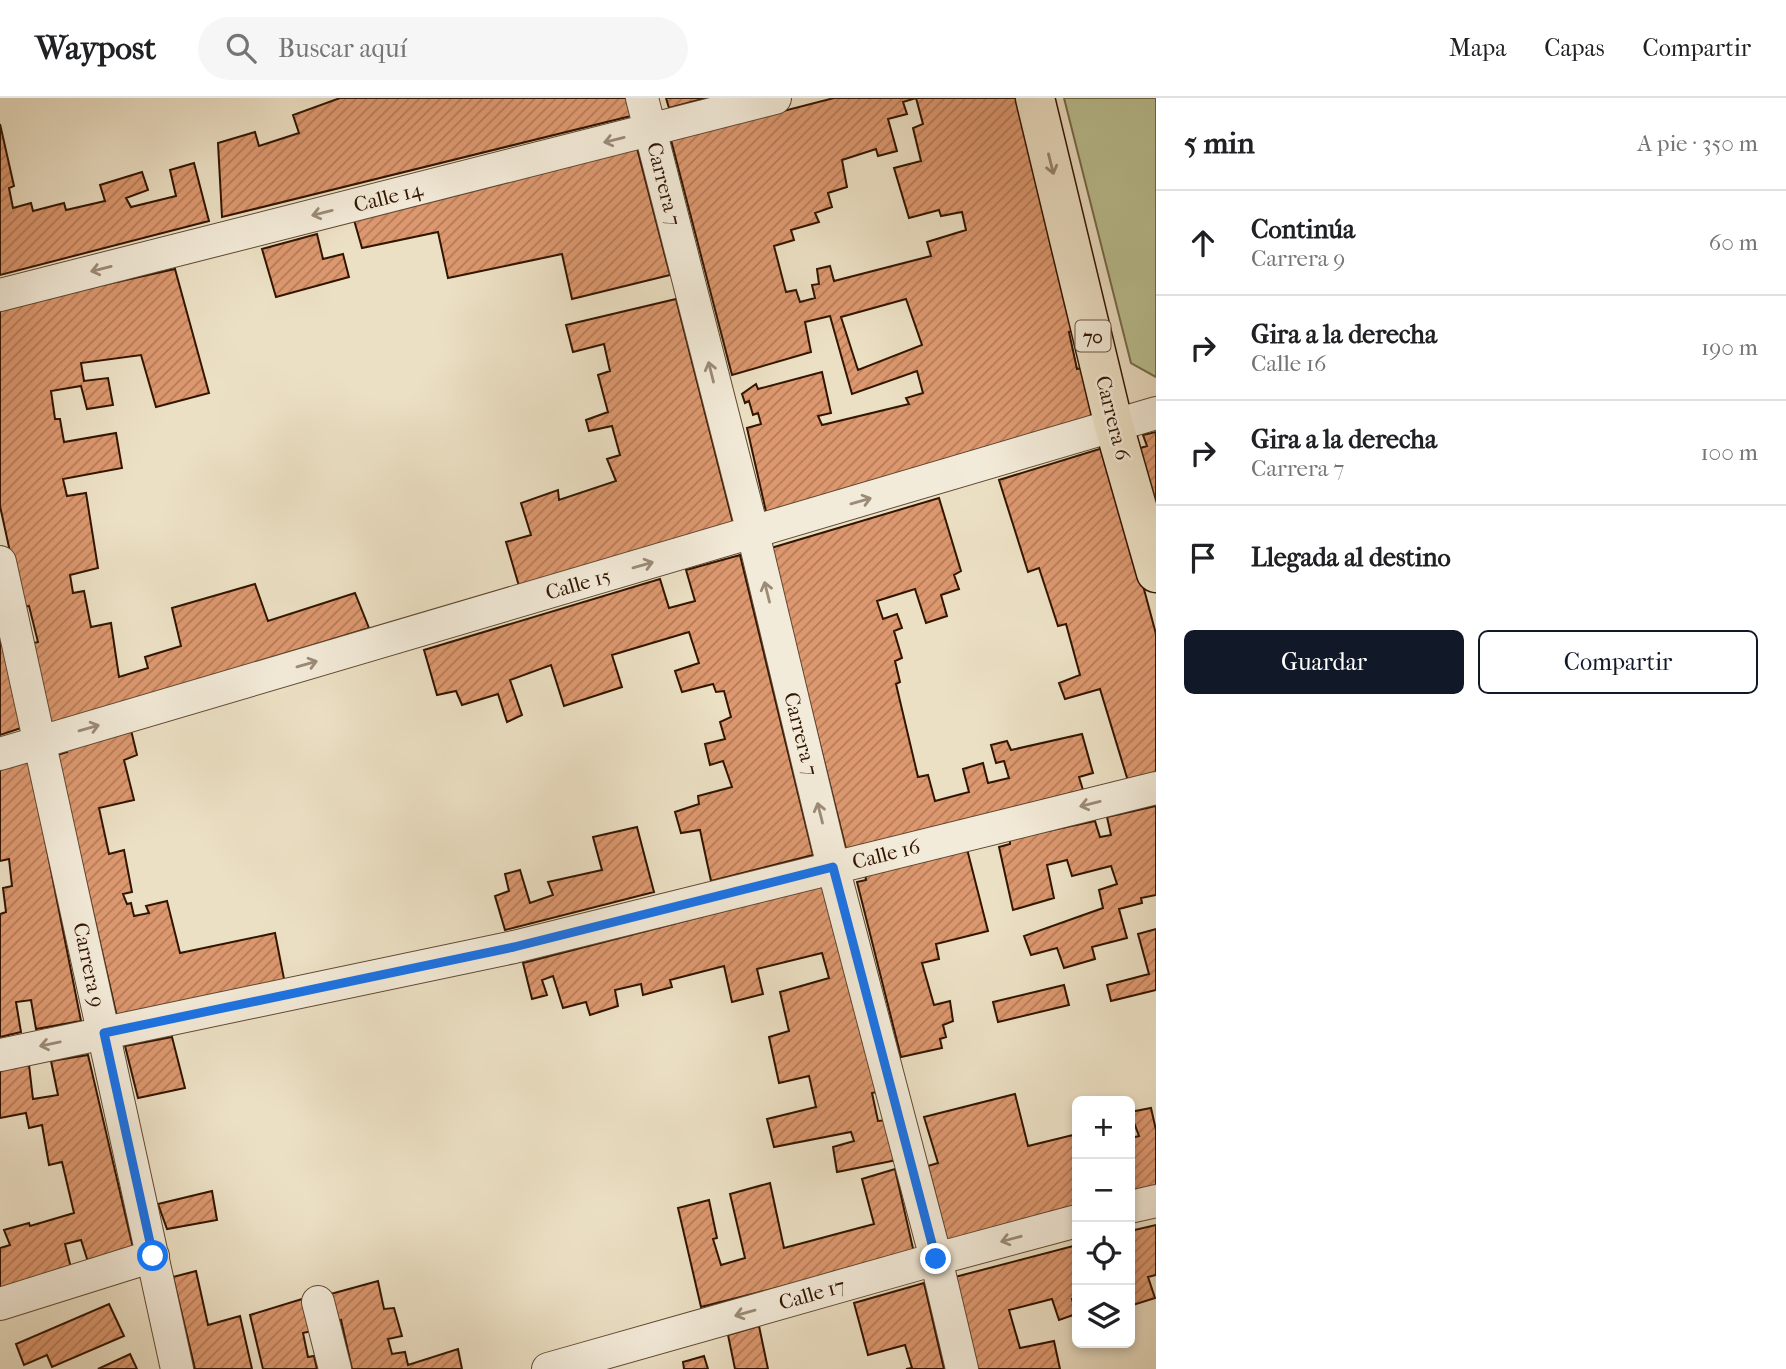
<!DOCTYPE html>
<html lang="es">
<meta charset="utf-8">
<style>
:root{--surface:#fff;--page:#f6f6f6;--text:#202124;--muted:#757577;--line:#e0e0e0;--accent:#111827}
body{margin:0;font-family:"IM FELL French Canon",serif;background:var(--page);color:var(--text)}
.controls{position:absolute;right:21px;bottom:21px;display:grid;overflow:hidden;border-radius:10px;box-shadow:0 4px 10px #0003}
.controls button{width:63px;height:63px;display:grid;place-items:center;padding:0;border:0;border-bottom:2px solid var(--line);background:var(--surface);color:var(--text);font:35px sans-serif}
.stop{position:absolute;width:21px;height:21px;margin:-16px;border:5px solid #1a73e8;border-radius:50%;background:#fff}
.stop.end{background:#1a73e8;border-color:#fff;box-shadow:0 2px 7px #0008}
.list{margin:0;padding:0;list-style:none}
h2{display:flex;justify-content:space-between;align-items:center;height:91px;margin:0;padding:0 28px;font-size:30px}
h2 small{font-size:23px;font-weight:400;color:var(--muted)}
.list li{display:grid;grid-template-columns:46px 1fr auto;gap:21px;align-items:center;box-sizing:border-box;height:105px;padding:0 28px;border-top:2px solid var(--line)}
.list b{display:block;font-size:26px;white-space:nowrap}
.list p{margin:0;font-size:23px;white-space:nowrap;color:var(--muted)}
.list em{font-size:23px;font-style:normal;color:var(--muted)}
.actions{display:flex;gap:14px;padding:21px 28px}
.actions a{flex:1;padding:16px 0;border:2px solid var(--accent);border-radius:10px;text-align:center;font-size:24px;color:var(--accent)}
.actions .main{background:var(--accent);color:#fff}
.icon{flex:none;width:38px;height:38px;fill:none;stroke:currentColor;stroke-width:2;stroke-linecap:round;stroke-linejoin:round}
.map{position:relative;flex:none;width:1156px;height:1271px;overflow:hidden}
header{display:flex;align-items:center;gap:42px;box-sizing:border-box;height:98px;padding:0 35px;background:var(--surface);border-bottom:2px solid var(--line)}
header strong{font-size:33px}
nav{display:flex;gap:38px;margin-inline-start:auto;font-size:24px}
.search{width:490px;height:63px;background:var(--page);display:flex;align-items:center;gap:18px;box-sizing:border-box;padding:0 24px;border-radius:38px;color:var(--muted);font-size:26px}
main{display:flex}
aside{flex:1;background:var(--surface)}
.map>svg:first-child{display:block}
.park{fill:#bbc192;stroke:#766b49;stroke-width:2}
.building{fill:url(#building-hatch);stroke:#321500;stroke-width:2;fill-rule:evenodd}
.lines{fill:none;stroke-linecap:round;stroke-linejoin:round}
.street-casing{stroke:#604831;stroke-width:34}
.primary-casing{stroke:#321500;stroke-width:41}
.street{stroke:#f3ebd9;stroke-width:32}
.primary{stroke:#ece0c4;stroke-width:38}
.oneway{stroke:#9c8b77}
.oneway2{stroke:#98856c}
.route{stroke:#1a73e8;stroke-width:9}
.labels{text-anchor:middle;stroke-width:5;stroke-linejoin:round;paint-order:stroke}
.shield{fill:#f3ebd9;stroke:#6c5541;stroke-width:2}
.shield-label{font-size:19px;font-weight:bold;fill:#321500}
.street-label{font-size:21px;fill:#321500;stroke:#f3ebd9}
</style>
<header>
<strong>Waypost</strong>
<div class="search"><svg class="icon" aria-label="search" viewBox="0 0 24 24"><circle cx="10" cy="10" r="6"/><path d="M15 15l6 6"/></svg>Buscar aquí</div>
<nav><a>Mapa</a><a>Capas</a><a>Compartir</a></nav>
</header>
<main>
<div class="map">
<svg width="1156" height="1271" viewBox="0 0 1156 1271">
<defs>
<pattern id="building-hatch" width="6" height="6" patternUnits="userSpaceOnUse" patternTransform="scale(1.75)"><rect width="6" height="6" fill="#dd986f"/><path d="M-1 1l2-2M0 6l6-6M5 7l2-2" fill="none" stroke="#b47b59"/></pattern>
</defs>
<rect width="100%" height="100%" fill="#ece0c4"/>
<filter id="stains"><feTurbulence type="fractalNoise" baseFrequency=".00286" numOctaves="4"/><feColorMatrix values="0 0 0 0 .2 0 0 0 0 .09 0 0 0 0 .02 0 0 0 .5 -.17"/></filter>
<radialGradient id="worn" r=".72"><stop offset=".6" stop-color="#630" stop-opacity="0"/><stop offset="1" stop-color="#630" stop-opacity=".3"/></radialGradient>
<path class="park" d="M1064 0H1156V279L1131 265Z"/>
<path class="building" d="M340 0H626L631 18 222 119 218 45 255 34 259 48 299 35 293 17Z
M666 0H706L669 10Z
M834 0H1018L1078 232 1069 234 1077 271 1086 269 1099 318 767 418 747 330 761 326 758 315 753 317 749 303 745 305 742 296 756 286 758 291 822 274 831 315 818 318 822 327 909 306 906 300 923 295 917 273 852 296 830 218 805 224 811 254 732 277 671 42ZM916 0 923 26 913 30 921 63 894 70 909 120 939 112 941 118 962 114 966 132 927 144 931 158 834 183 830 168 817 171 819 186 812 187 815 200 800 204 796 192 786 194 774 148 794 142 791 132 819 124 815 115 832 109 828 95 847 89 842 62 876 51 878 58 897 53 888 21 907 16 903 4ZM906 201 922 247 858 272 841 219Z
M0 26 14 88 9 90 13 110 31 105 33 113 64 105 66 112 105 103 100 87 142 74 148 92 126 100 131 109 176 98 170 72 194 65 209 123 0 177Z
M637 50 670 177 572 201 562 156 448 180 438 134 362 150 354 122Z
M317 136 323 161 343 156 349 179 276 199 262 151Z
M175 171 209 295 156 309 141 257 81 265 84 283 108 280 113 307 87 311 81 288 51 293 55 321H60L64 344 116 335 122 370 63 381 67 398 86 395 98 470 70 477 73 495 84 493 91 529 111 525 119 579 148 570 145 559 181 548 172 510 255 486 268 523 355 495 369 530 49 628 30 546 38 544 29 508 22 509 0 408V210Z
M676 201 733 425 519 488 506 444 531 437 521 405 558 392 559 402 616 383 607 361 620 357 612 328 589 333 586 322 608 314 598 277 610 273 604 246 573 254 566 227Z
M1156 334V421L1137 351 1147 348 1143 337Z
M1106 349 1156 536V676L1128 683 1100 591 1065 601 1059 585 1080 577 1066 526 1058 528 1039 470 1028 474 999 382Z
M939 400 961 473 954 477 959 491 941 497 947 518 926 525 915 491 877 503 883 521 897 516 902 530 894 533 902 560 895 563 900 584 896 586 918 679 928 677 935 703 969 694 963 671 983 665 988 685 1009 680 1004 663 996 665 991 647 1007 643 1011 652 1082 636 1093 675 1079 679 1083 692 846 751 771 450Z
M740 457 813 757 711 783 700 732 681 735 675 714 699 706 698 698 732 689 723 663 710 667 705 646 725 641 720 624 731 619 724 593 716 594 713 586 682 594 675 573 699 565 689 534 612 557 622 589 564 608 551 567 510 582 522 617 507 624 498 596 462 607 456 593 437 597 424 552 660 481 669 510 695 503 686 472Z
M0 535 21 630 0 637Z
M131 632 137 657 124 662 134 702 99 710 109 756 124 752 132 794 123 796 127 806 131 805 134 818 149 815 146 808 167 803 180 855 275 835 285 886 117 919 57 657 67 654 66 651Z
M29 662 81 923 36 931 31 902 16 904 21 934 0 939V816L6 814 3 790 12 788 9 761 0 763V672Z
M1156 708V797L1141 800 1142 805 1119 811 1127 840 1092 849 1095 861 1064 870 1057 850 1031 857 1024 838 1103 810 1099 792 1117 786 1111 768 1072 778 1067 762 1047 767 1054 800 1013 812 999 749 1010 746V741L1095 723 1100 739 1111 737 1107 719Z
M637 729 654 794 505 832 495 798 509 793 505 776 520 772 530 805 553 797 548 784 602 772 593 739Z
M967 751 988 833 936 846 939 861 922 865 934 907 950 903 953 923 943 927 946 939 940 941 942 950 901 959 857 784 866 782 865 775Z
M824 787 882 993 872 995 878 1023 888 1022 897 1062 837 1074 833 1049 854 1043 851 1034 774 1049 767 1021 816 1009 809 978 779 985 769 939 789 933 780 894 829 880 822 855 757 871 763 896 732 904 724 868 670 882 672 889 643 897 641 886 615 892 618 908 590 917 586 904 563 910 553 878 542 882 547 897 532 901 523 865Z
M1156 831V892L1111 903 1107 887 1149 876 1138 836Z
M1064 887 1069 907 998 924 993 904Z
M172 939 185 990 138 1000 125 948Z
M88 957 134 1154 89 1167 81 1142 65 1146 71 1170 0 1194V1150L10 1147 4 1132 29 1125 30 1128 74 1115 62 1064 49 1067 42 1027 29 1030 26 1015 0 1020V972L29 967 33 1001 58 997 51 963Z
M1015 996 1028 1048 1077 1036V1113L948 1147 928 1068 938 1065 924 1019Z
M1151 1010 1156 1032V1092L1130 1099V1051L1134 1050 1131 1040 1139 1038 1130 1014Z
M895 1071 914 1155 701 1209 678 1110 709 1102 717 1140 713 1141 721 1167 745 1160 730 1096 770 1085 784 1150 874 1126 862 1081Z
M212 1093 217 1122 167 1131 158 1106Z
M1156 1127V1177L1148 1179 1155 1200 1130 1208V1133Z
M1077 1147V1200L1072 1201 1076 1216 1059 1222 1052 1201 1009 1212 1020 1250 1054 1243 1060 1271H977L955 1179Z
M196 1173 208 1227 240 1218 252 1271H195L173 1179Z
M378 1183 384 1211 394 1210 402 1238 388 1241 392 1256 405 1254 408 1267 458 1251 462 1271H352L341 1222 334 1225 327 1197Z
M924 1185 944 1271H906L912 1270 905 1247 868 1257 854 1205Z
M302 1201 311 1233 303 1235 308 1259 314 1258 317 1271H263L250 1217Z
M109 1206 124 1238 52 1269 47 1257 24 1267 16 1246Z
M759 1228 768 1271H735L728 1237Z
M130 1256 137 1271H98Z
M704 1258 708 1271H684L683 1264Z"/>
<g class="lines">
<g class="street-casing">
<path id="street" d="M642 0 753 435 833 769 936 1161 962 1271
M0 197 775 0
M0 464 177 1271
M0 656 1156 315
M0 957 514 849 1156 690
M1130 1109 1156 1103
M318 1204 335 1271
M0 1206 153 1158
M548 1271 936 1161 1077 1123"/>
</g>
<g class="primary-casing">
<path id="primary" d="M1035 0 1114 328 1156 475"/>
</g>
<use href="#street" class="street"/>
<use href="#primary" class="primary"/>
</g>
<defs><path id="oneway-shaft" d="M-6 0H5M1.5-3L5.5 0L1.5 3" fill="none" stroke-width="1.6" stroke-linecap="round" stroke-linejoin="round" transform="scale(1.75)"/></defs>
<g class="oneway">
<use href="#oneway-shaft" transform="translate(614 42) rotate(166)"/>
<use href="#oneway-shaft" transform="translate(322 115) rotate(166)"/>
<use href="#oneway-shaft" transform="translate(101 171) rotate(166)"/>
<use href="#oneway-shaft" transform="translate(711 274) rotate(-104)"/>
<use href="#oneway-shaft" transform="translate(861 403) rotate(-16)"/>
<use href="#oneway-shaft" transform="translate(643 467) rotate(-16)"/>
<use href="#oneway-shaft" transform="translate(767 494) rotate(-104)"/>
<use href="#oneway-shaft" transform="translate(307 566) rotate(-16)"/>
<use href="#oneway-shaft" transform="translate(89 630) rotate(-16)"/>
<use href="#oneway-shaft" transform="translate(1090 706) rotate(166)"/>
<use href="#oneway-shaft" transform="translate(820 715) rotate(-104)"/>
<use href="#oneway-shaft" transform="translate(50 946) rotate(168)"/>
<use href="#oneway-shaft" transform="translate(1011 1141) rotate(165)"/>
<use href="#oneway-shaft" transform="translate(745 1215) rotate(164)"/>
</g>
<use class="oneway2" href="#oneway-shaft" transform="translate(1051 66) rotate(76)"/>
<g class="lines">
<path class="route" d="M153 1158 104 935 514 849 833 769 936 1161"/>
</g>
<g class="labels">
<rect class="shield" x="1075.5" y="222.5" width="35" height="31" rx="5"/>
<g class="shield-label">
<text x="1093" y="245">70</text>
</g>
<g class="street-label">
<text transform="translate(664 86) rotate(76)" y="7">Carrera 7</text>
<text transform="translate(388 99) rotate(-14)" y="7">Calle 14</text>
<text transform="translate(1113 320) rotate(76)" y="7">Carrera 6</text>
<text transform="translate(578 486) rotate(-16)" y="7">Calle 15</text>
<text transform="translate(801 636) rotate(76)" y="7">Carrera 7</text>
<text transform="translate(886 756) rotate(-14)" y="7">Calle 16</text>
<text transform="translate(89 867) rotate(78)" y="7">Carrera 9</text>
<text transform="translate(812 1196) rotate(-16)" y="7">Calle 17</text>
</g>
</g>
<rect width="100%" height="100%" filter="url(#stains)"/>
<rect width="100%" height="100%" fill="url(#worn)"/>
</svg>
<div class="controls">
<button>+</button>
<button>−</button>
<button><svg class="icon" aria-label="locate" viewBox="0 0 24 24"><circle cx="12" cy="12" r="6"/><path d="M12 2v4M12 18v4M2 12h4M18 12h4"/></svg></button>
<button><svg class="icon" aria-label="layers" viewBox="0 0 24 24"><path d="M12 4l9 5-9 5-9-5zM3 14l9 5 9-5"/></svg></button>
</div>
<div class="stop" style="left:153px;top:1158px"></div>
<div class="stop end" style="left:936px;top:1161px"></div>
</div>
<aside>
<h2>5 min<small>A pie · 350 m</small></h2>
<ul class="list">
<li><svg class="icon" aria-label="ahead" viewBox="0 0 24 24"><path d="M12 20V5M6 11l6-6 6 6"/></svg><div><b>Continúa</b><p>Carrera 9</p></div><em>60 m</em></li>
<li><svg class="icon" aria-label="right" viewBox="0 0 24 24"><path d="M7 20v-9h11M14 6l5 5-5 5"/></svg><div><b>Gira a la derecha</b><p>Calle 16</p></div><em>190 m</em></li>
<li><svg class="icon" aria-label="right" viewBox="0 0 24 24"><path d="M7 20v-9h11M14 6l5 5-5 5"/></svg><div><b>Gira a la derecha</b><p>Carrera 7</p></div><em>100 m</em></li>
<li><svg class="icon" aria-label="arrive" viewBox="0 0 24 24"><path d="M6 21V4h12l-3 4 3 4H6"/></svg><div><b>Llegada al destino</b></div></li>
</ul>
<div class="actions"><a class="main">Guardar</a><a>Compartir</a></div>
</aside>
</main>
